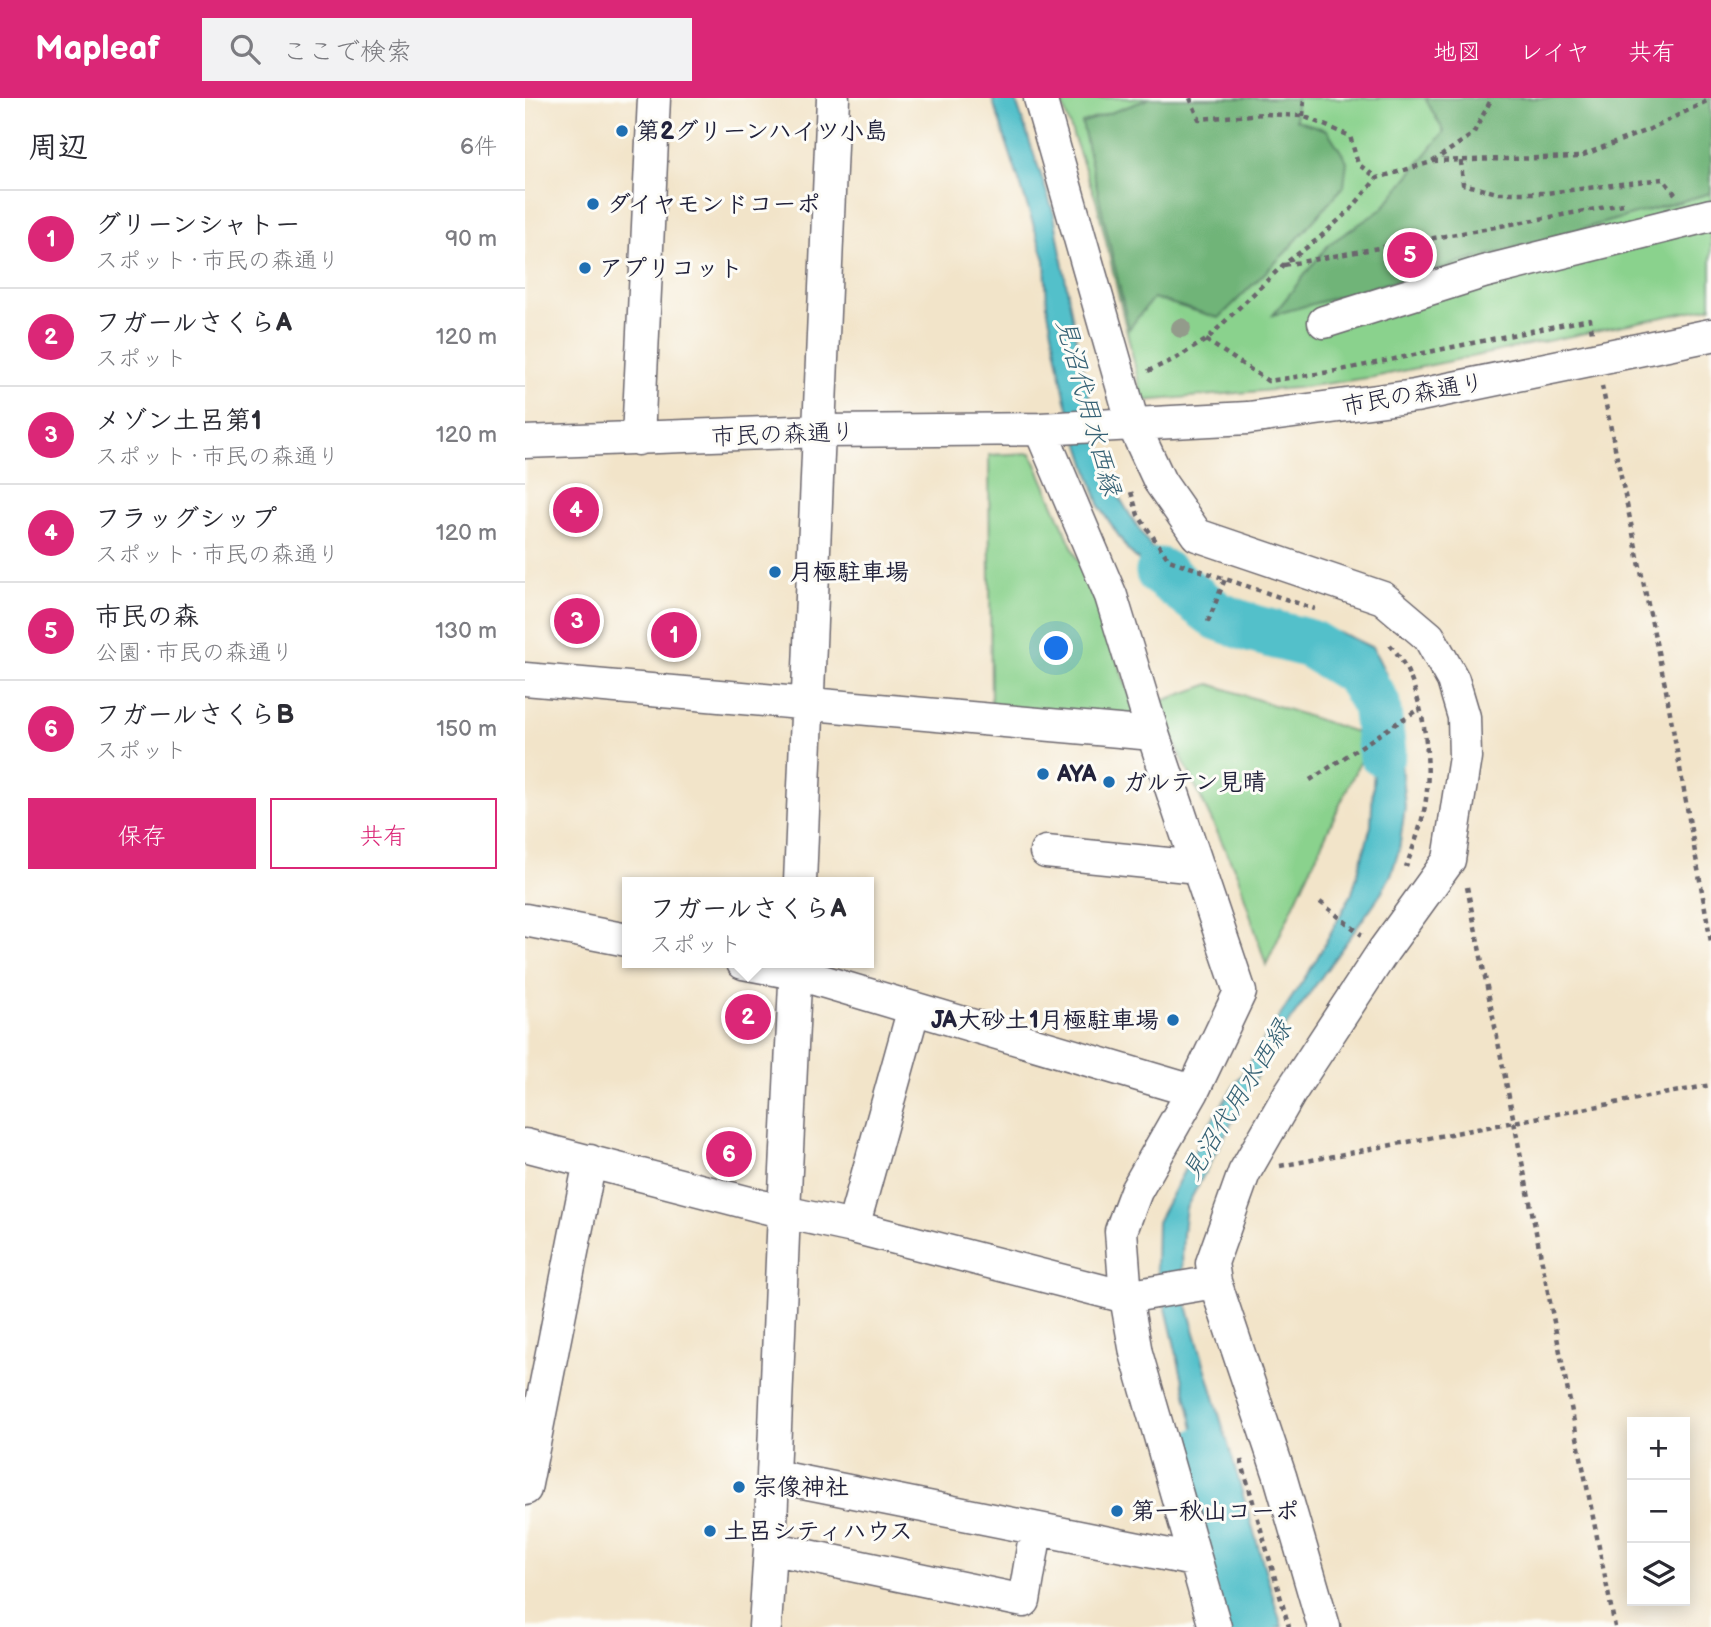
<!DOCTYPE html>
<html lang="ja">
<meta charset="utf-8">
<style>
:root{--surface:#fff;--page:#f2f2f3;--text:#2b2b33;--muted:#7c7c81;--line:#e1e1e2;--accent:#db2777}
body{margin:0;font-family:"Balsamiq Sans","Klee One",sans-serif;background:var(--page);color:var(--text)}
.controls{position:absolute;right:21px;bottom:21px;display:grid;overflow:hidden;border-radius:0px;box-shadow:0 4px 18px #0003}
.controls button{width:63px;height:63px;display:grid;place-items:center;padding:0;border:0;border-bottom:2px solid var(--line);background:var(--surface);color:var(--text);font:35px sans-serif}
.you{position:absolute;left:532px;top:551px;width:24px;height:24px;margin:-18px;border:5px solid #fff;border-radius:50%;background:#1a73e8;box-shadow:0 0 0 10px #1a73e833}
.badge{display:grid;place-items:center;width:46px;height:46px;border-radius:50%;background:var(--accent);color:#fff;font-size:23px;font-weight:700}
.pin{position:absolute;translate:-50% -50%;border:4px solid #fff;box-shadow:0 2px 7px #0006}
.popup{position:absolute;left:97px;top:779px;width:252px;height:91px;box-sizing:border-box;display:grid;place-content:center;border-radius:0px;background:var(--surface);filter:drop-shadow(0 2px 5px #0005);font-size:23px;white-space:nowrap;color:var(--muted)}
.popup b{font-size:26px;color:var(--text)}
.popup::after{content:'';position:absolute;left:50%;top:100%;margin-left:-14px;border:14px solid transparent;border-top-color:var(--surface)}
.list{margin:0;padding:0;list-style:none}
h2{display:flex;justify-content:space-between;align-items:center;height:91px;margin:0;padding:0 28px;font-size:30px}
h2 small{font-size:23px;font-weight:400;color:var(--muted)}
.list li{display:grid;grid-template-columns:46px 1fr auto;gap:21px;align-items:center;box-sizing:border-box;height:98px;padding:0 28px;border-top:2px solid var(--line)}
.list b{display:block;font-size:26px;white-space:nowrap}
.list p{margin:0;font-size:23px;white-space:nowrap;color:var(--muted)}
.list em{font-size:23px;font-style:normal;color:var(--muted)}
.actions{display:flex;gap:14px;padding:21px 28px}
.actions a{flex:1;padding:16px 0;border:2px solid var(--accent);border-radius:0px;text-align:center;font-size:24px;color:var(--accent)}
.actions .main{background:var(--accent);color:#fff}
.icon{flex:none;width:38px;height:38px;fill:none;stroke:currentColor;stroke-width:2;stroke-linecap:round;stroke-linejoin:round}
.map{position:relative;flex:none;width:1186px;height:1529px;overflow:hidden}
header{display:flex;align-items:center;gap:42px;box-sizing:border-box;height:98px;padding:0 35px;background:var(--accent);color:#fff}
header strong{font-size:33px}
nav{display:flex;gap:38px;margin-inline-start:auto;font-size:24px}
.search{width:490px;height:63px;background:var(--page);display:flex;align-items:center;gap:18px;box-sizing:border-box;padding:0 24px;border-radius:0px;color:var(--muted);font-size:26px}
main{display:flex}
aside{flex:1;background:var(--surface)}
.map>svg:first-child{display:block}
.green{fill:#8ad28d;stroke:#567a64;stroke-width:2}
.forest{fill:#6fb478;stroke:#486b5a;stroke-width:2}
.water{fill:#52c0ca;stroke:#3a7182;stroke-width:2}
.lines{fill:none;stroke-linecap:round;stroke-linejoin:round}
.river{stroke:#52c0ca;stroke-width:49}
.minor-casing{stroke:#6b666d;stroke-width:35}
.path{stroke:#6b666d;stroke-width:4.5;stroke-dasharray:5 5;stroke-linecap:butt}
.minor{stroke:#fff;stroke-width:32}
.tree{fill:#939b8b}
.poi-dot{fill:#1f6fb2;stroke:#fdfcf7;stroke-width:2.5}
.labels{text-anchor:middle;stroke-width:6;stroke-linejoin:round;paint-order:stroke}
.poi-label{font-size:24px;font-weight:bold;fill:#22223b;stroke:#fdfcf7;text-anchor:start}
.street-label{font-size:24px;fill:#22223b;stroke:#fdfcf7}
.water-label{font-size:26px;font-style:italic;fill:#356174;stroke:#fdfcf7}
</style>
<header>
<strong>Mapleaf</strong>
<div class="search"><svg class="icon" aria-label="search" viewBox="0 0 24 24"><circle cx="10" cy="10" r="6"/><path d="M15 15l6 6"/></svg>ここで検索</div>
<nav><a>地図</a><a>レイヤ</a><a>共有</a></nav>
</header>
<main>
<aside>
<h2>周辺<small>6件</small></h2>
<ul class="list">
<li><span class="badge">1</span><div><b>グリーンシャトー</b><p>スポット · 市民の森通り</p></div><em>90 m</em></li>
<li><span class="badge">2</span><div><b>フガールさくらA</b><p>スポット</p></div><em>120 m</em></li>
<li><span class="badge">3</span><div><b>メゾン土呂第1</b><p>スポット · 市民の森通り</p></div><em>120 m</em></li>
<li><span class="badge">4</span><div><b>フラッグシップ</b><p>スポット · 市民の森通り</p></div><em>120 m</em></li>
<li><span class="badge">5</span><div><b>市民の森</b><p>公園 · 市民の森通り</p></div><em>130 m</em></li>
<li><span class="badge">6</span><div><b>フガールさくらB</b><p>スポット</p></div><em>150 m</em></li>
</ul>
<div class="actions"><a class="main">保存</a><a>共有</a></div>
</aside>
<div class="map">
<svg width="1186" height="1529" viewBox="0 0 1186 1529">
<rect width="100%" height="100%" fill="#fdfcf7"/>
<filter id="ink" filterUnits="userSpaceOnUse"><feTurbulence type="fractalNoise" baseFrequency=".0143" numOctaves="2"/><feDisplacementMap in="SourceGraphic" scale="14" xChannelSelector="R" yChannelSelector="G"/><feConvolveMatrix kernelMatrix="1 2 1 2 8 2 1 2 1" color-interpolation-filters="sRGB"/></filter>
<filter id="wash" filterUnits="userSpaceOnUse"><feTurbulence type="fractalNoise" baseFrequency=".00686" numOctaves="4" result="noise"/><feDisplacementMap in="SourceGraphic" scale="28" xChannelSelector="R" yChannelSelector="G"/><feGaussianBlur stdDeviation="1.57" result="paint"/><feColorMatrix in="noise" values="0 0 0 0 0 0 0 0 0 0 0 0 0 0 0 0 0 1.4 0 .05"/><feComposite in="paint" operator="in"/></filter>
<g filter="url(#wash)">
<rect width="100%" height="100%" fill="#f2e4c9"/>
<path class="green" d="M535 0H1186V209L849 279 771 290 618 303 572 105Z
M506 355 567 494 614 622 466 610 464 357Z
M685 586 846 639 741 867 713 778 631 605Z"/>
<path class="forest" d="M626 0H771V22L802 32 822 63 819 88 760 155 694 220 628 200 604 231 557 25Z
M900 0H1186V95L748 217 804 146 857 111 919 34Z"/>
<path class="water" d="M467 0H490L529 116 551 241 578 356 587 387 605 417 626 449 685 494 823 538 848 550 860 574 871 610 880 709 874 752 866 777 853 800 749 945 661 1110C656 1142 656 1170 660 1201L757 1529H734L706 1436 685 1399 631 1167 632 1124 681 1031 790 864 827 795 846 728 849 669 846 621 839 574 784 550 721 533 665 501 625 473 603 452 575 409 541 303 522 208 520 162Z"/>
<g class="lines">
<path class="river" d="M635 474 693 518 728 531 785 546 831 574 851 606 857 654
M679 1352 727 1529"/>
</g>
</g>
<g filter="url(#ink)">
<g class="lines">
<g class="minor-casing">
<path id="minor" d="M515 0 608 326 635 384 672 437 858 500 904 539 928 582 939 619 940 659 924 762 859 852 765 995 719 1075 687 1165 690 1184 755 1378 799 1529
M799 224 958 174 1186 117
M515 331 586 498 628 636 715 894 668 993 611 1093 596 1133 601 1199 611 1255 690 1529
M113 341 129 0
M0 344 296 333 515 331 723 320 890 298 1186 237
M0 581 628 636
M521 754 673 769
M275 784 308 0
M0 822 102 842
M218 865 270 875 668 993
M271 865 259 1114 328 1129 601 1199 690 1184
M0 1047 259 1114 245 1450 240 1529
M328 1129 389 910
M248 1378 669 1462
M0 1391 65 1063
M245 1450 499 1503 511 1432"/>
</g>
<path class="path" d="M665 0 674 21 739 16 778 18 825 38 833 66 852 80
M778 18 779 0
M908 63 1053 59 1125 31 1186 1
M936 63 938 86 972 95H1021L1138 81 1150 96
M759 167 1098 106
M681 242 743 283 811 273 1065 221 1067 235
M623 273 650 261 681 242 758 167 793 141 826 111 852 80 907 64 948 36 967 0
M1077 288 1141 592 1186 844
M606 394 613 417 644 462 790 511
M683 524 700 481
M865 547C899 583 910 670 898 717 894 735 887 752 881 769
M785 682 895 610
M942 789 1090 1529
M795 804 837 837
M755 1068 1186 987
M716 1362 764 1529"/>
<use href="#minor" class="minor"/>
</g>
<circle class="tree" cx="656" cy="230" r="10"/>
</g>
<g class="poi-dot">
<circle cx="97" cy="33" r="7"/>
<circle cx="68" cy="106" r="7"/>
<circle cx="60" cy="170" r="7"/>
<circle cx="250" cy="474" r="7"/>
<circle cx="518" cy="676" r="7"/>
<circle cx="584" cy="684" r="7"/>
<circle cx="648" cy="922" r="7"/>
<circle cx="214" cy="1389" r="7"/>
<circle cx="592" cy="1413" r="7"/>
<circle cx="185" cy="1433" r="7"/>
</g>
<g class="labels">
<g class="poi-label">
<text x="111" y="41">第2グリーンハイツ小島</text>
<text x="82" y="114">ダイヤモンドコーポ</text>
<text x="74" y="178">アプリコット</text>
<text x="264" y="482">月極駐車場</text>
<text x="532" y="684">AYA</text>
<text x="598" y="692">ガルテン見晴</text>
<text x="634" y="930" text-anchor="end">JA大砂土1月極駐車場</text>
<text x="228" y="1397">宗像神社</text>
<text x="606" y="1421">第一秋山コーポ</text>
<text x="199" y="1441">土呂シティハウス</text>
</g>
<g class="street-label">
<text transform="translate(888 296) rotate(-10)" y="8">市民の森通り</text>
<text transform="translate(258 336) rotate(-2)" y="8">市民の森通り</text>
</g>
<g class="water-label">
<text transform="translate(564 309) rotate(75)" y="9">見沼代用水西縁</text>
<text transform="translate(711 1002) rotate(-58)" y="9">見沼代用水西緑</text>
</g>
</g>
</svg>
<div class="controls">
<button>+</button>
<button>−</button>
<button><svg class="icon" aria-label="layers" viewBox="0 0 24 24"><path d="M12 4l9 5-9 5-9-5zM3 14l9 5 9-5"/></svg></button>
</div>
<div class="you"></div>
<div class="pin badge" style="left:149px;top:537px">1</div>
<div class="pin badge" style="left:223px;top:919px">2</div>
<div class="popup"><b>フガールさくらA</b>スポット</div>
<div class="pin badge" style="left:52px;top:523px">3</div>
<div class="pin badge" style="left:51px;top:412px">4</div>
<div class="pin badge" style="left:885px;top:157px">5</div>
<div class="pin badge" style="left:204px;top:1056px">6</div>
</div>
</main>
